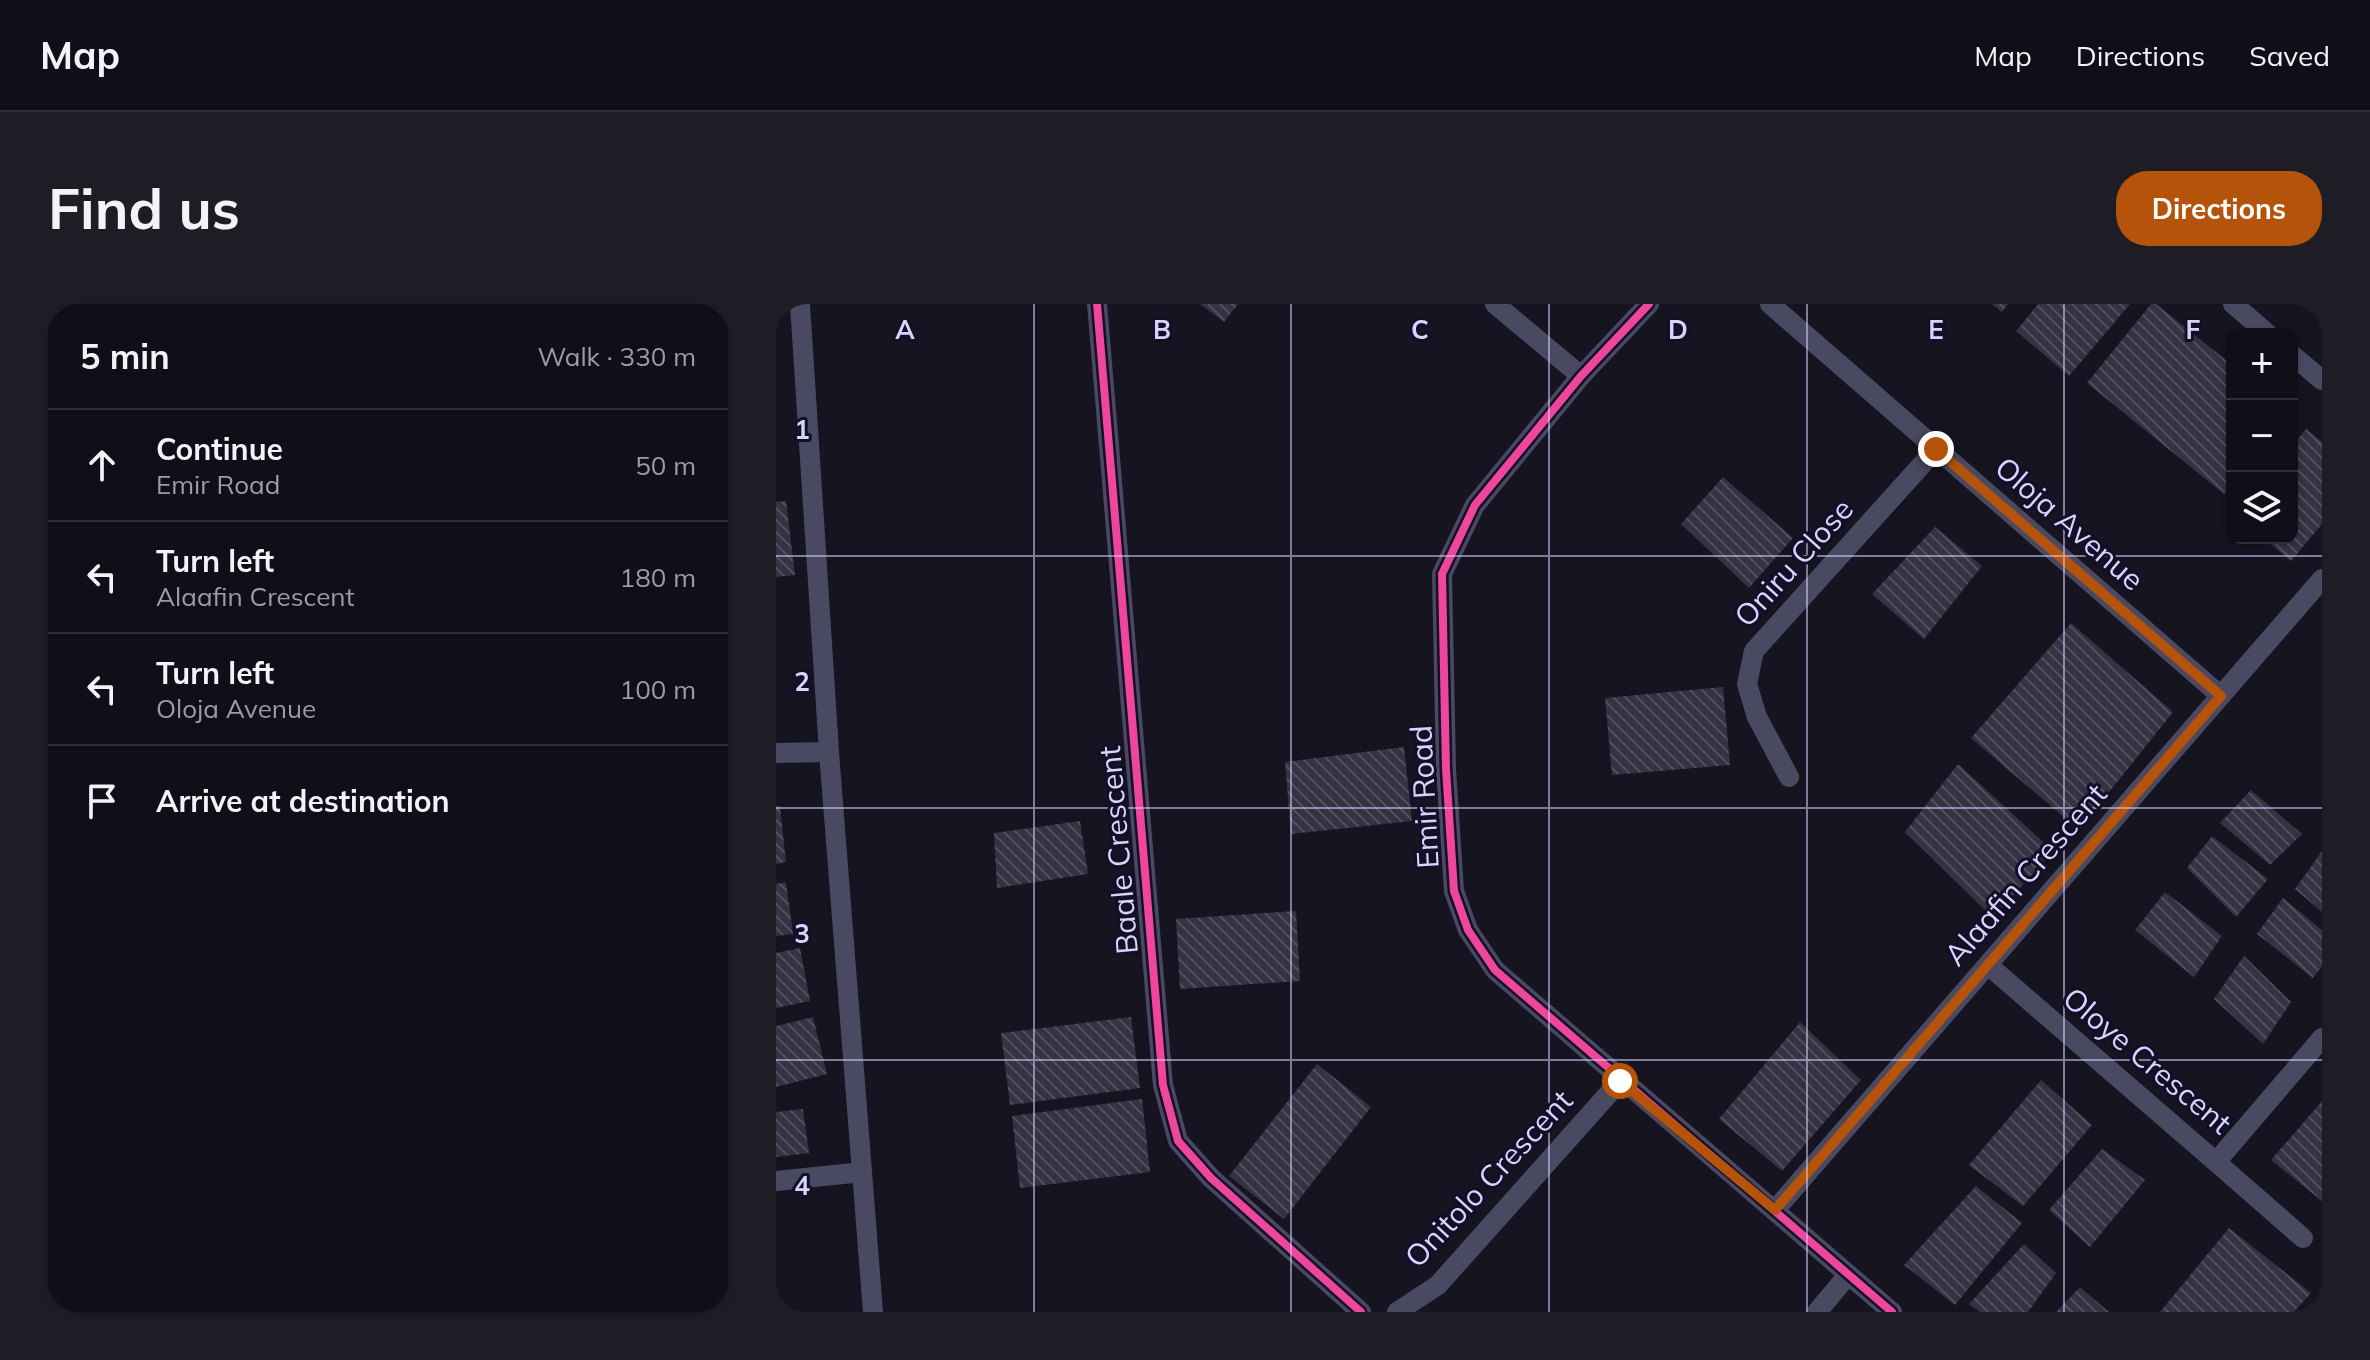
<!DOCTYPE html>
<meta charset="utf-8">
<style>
:root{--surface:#100f19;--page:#1e1d26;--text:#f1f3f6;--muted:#9c9ca2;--line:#302f38;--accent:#b45309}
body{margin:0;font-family:Mulish,sans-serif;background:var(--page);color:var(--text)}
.controls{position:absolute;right:24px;top:24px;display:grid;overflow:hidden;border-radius:16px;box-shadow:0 2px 6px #0004}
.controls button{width:72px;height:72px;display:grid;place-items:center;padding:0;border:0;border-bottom:2px solid var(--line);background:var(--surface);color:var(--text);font:40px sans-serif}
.stop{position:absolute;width:24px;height:24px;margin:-18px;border:6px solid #b45309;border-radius:50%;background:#fff}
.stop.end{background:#b45309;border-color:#fff;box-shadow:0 2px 8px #0008}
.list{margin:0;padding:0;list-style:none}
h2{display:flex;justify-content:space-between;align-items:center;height:104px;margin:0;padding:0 32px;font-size:34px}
h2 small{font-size:26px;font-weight:400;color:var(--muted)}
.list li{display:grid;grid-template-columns:52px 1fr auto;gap:24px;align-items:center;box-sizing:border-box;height:112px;padding:0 32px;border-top:2px solid var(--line)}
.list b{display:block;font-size:30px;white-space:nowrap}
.list p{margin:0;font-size:26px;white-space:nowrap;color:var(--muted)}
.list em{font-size:26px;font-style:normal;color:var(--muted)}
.icon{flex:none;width:44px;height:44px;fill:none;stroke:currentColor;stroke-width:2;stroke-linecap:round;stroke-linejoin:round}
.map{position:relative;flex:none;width:1546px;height:1008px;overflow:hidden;border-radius:32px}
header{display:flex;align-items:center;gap:48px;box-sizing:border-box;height:112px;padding:0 40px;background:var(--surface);border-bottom:2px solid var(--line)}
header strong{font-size:38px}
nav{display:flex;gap:44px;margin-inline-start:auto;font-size:28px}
.intro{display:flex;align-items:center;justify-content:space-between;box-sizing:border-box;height:192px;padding:0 48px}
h1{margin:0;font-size:56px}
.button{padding:20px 36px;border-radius:32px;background:var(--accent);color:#fff;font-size:28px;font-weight:700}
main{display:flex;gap:48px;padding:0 48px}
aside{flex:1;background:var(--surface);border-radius:32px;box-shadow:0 2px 6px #0004}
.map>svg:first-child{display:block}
.building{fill:url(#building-back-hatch)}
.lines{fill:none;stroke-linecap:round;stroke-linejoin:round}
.minor{stroke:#4a4962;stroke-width:20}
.cycleway-casing{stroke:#130f26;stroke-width:13}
.cycleway{stroke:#ed469a;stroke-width:8}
.route{stroke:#b45309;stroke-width:10}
.grid{fill:none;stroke:#d9d4ff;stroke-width:2;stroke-opacity:0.55}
.labels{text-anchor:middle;stroke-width:6;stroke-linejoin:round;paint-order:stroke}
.street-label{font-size:30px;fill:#d9d4ff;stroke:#130f26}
.grid-label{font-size:26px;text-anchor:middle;font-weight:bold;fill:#d9d4ff;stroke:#130f26;stroke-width:6;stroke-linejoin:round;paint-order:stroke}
</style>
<header>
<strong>Map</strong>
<nav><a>Map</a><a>Directions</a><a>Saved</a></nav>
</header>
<div class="intro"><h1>Find us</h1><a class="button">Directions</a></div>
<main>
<aside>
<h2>5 min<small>Walk · 330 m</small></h2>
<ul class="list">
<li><svg class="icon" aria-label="ahead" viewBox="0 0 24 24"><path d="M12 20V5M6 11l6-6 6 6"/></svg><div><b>Continue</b><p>Emir Road</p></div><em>50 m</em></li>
<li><svg class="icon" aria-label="left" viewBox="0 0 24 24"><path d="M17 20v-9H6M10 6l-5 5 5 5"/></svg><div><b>Turn left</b><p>Alaafin Crescent</p></div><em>180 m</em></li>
<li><svg class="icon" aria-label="left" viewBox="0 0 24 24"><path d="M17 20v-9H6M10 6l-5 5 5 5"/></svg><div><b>Turn left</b><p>Oloja Avenue</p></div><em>100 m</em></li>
<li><svg class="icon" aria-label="arrive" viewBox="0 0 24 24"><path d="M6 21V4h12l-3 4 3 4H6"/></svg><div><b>Arrive at destination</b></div></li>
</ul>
</aside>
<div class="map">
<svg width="1546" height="1008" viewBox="0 0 1546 1008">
<defs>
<pattern id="building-back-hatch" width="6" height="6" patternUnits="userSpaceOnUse" patternTransform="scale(2)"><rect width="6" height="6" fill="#343243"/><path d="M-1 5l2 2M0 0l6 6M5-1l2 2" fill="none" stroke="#514f5f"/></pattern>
</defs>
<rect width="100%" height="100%" fill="#161421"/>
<path class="building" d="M424 0H462L448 18Z
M1216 0H1232L1226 8Z
M1262 0H1354L1293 72 1240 27Z
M1375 0H1380L1456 61V180L1448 190 1311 79Z
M1530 125 1546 138V220L1515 257 1487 234H1516V142Z
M947 173 1017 234 973 284 905 220Z
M10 197 19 271 0 273V198Z
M1159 223 1206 262 1148 335 1096 290Z
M1295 319 1397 408 1303 526 1195 434Z
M947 383 954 461 836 471 829 394Z
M628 443 636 517 515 530 509 458Z
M1182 460 1277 547 1217 614 1129 528Z
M1475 486 1526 530 1494 561 1444 519Z
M0 502H4L10 558 0 560Z
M304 517 312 570 221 584 218 529Z
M1436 532 1492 575 1460 613 1411 564Z
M1546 547V608L1519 585Z
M10 578 17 630 0 632V580Z
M1389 588 1446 632 1418 673 1359 626Z
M1507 594 1546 626V662L1537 674 1481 630Z
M520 607 524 677 404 685 400 615Z
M24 644 34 697 0 704V649Z
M1468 652 1515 698 1487 740 1438 695Z
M37 713 51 770 0 783V722Z
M355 713 364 784 234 801 225 729Z
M1024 718 1085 776 1006 867 943 815Z
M541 760 595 803 508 915 453 872Z
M1265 776 1316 821 1247 902 1193 861Z
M366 795 374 868 244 884 236 812Z
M1546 797V897L1495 856Z
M27 805 33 849 0 853V808Z
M1326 845 1369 876 1314 943 1273 906Z
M1200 882 1246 919 1179 1001 1128 961Z
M1453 924 1535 989 1518 1008H1384Z
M1248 940 1280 969 1252 1008H1204L1193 1000Z
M1304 983 1333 1008H1280Z"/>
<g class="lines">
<path class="minor" d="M24 0 53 448 97 1008
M321 0 387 781 402 837 435 874 585 1008
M719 0 805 72
M873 0 805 72 699 201 666 270 670 465 678 587 692 626 719 666 1116 1008
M994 0 1445 392
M1457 0 1492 30
M1516 51 1546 76
M0 449 53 448
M1013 473 981 413 971 380 978 347 1160 145
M1212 661 1440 858 1546 734
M1440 858 1527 934
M0 877 86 868
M999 906 1546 275
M621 1008 662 981 844 777
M1041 1008 1072 971"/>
<g class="cycleway-casing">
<path id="cycleway" d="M321 0 387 781 402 837 435 874 585 1008
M873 0 805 72 699 201 666 270 670 465 678 587 692 626 719 666 1116 1008"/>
</g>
<use href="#cycleway" class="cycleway"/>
</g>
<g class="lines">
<path class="route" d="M844 777 999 906 1445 392 1160 145"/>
</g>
<path class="grid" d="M258 0V1008M515 0V1008M773 0V1008M1031 0V1008M1288 0V1008M0 252H1546M0 504H1546M0 756H1546"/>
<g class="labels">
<g class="street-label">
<text transform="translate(1293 220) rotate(41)" y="10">Oloja Avenue</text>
<text transform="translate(1018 259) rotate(-48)" y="10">Oniru Close</text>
<text transform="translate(649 493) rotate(-93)" y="10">Emir Road</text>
<text transform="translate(343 546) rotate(-95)" y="10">Baale Crescent</text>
<text transform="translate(1250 571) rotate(-49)" y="10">Alaafin Crescent</text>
<text transform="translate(1371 757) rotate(40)" y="10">Oloye Crescent</text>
<text transform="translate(713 875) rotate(-47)" y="10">Onitolo Crescent</text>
</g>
</g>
<g class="grid-label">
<text x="129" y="35">A</text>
<text x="386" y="35">B</text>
<text x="644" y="35">C</text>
<text x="902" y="35">D</text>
<text x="1160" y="35">E</text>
<text x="1417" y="35">F</text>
<text x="26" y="135">1</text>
<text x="26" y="387">2</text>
<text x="26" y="639">3</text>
<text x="26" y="891">4</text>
</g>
</svg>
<div class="controls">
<button>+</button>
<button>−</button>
<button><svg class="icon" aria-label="layers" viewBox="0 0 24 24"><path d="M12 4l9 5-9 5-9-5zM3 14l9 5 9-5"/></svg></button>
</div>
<div class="stop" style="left:844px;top:777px"></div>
<div class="stop end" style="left:1160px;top:145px"></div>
</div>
</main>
